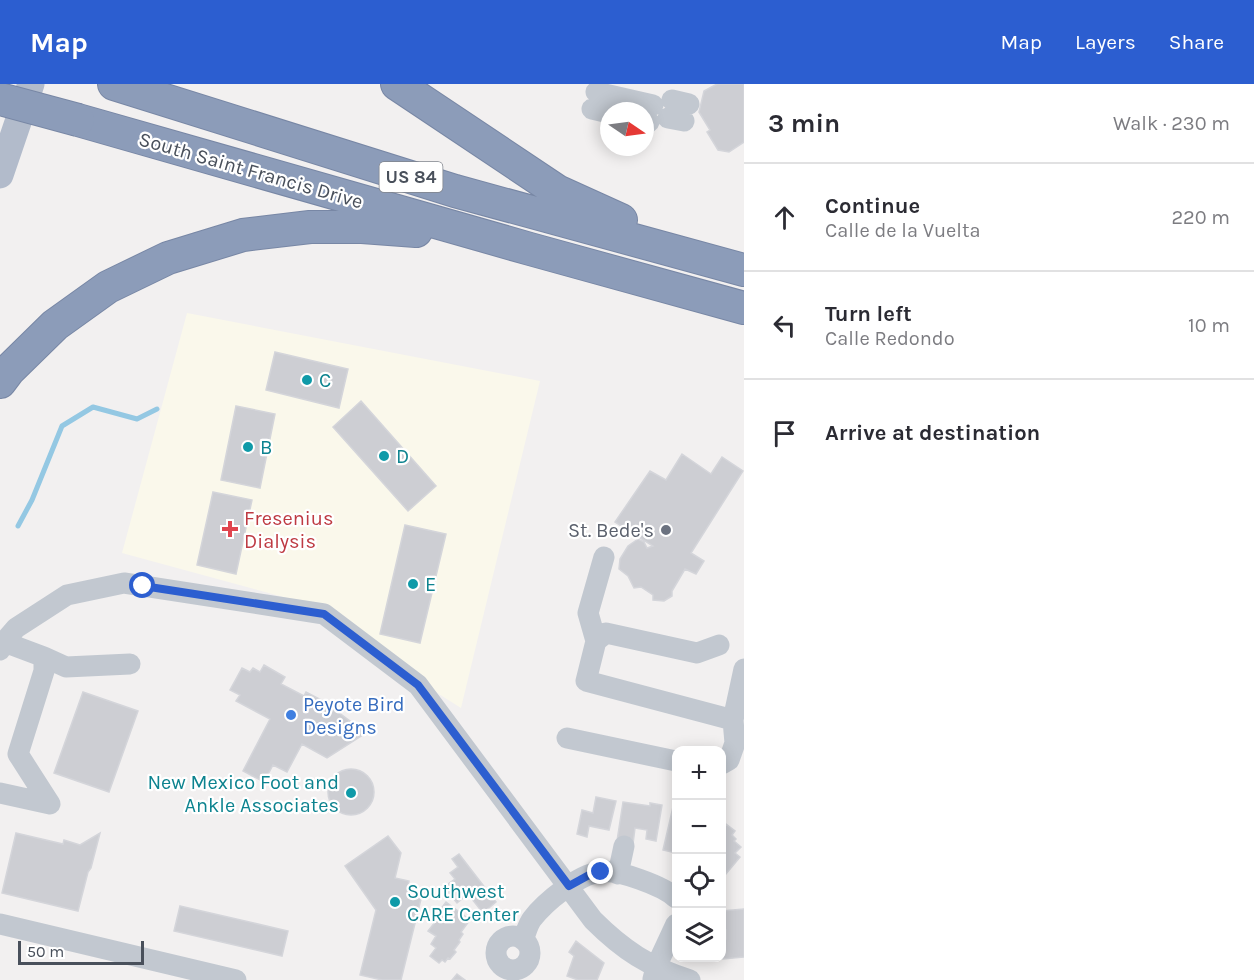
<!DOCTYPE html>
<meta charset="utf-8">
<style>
:root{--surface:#fff;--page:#f2f2f3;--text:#2b2b33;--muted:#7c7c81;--line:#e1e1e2;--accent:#2c5ed0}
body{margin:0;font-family:Karla,sans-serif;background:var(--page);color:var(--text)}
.controls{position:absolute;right:18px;bottom:18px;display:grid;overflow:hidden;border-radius:12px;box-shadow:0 3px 15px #0003}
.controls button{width:54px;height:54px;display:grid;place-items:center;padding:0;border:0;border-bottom:2px solid var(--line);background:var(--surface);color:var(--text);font:30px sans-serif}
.compass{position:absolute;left:600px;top:18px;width:54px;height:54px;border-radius:50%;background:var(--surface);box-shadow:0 3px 15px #0003;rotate:103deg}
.scale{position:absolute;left:18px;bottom:15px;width:126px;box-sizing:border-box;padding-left:6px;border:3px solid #49505b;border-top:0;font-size:16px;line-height:21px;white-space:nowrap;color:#49505b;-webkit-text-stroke:4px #fff;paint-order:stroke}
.stop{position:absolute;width:18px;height:18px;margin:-14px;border:4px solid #2c5ed0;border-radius:50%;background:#fff}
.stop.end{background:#2c5ed0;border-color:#fff;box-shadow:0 2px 6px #0008}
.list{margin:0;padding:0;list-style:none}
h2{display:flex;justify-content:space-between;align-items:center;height:78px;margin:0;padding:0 24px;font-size:26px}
h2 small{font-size:20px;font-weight:400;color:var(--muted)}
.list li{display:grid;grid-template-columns:39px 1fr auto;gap:18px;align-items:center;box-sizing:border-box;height:108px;padding:0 24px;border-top:2px solid var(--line)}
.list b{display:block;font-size:22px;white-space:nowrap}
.list p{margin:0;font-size:20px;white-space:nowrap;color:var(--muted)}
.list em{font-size:20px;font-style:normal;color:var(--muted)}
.icon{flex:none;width:33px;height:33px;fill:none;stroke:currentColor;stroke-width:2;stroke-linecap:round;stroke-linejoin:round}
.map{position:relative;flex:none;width:744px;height:896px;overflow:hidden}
header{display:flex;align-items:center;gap:36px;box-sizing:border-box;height:84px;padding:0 30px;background:var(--accent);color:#fff}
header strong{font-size:28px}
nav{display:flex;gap:33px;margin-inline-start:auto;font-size:21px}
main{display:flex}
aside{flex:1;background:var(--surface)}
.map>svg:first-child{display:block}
.commercial{fill:#faf8eb}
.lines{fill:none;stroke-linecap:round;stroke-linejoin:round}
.stream{stroke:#94c8e3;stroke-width:5}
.building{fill:#cdced3;stroke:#d4d5da;stroke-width:1.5}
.highway-casing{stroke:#7887a5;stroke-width:34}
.minor{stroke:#c2c8d0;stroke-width:21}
.major{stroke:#b2bbcb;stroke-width:27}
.highway{stroke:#8c9cb9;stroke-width:32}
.highway-bridge-casing{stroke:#7887a5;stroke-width:34;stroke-linecap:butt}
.highway-bridge{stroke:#8c9cb9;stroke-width:32}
.route{stroke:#2c5ed0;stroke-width:8}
.culture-dot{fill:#0f9aa8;stroke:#fff;stroke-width:2}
.health-dot{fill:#e0444e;stroke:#fff;stroke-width:2}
.worship-dot{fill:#6b7280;stroke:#fff;stroke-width:2}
.shop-dot{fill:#3f7fe0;stroke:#fff;stroke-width:2}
.labels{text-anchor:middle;stroke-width:4.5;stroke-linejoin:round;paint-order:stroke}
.shield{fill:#fff;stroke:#80848c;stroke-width:1.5}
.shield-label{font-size:18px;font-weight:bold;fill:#49505b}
.street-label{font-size:20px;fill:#49505b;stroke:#fff}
.culture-label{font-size:20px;fill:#0d838f;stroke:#fff;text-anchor:start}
.health-label{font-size:20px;fill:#be3a42;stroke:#fff;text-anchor:start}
.worship-label{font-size:20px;fill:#5b616d;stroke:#fff;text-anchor:end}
.shop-label{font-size:20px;fill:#366cbe;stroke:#fff;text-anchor:start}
</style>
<header>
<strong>Map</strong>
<nav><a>Map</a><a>Layers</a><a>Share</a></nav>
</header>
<main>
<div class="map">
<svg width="744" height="896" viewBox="0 0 744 896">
<rect width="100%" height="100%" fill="#f2f0f0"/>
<path class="commercial" d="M187 229 540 297 461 624 287 514 122 469Z"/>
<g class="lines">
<path class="stream" d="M18 442 32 416 62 342 93 323 137 335 157 325"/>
</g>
<path class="building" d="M717 0H744V58L729 68 718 66 707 48 710 46 699 28 704 7Z
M275 268 348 285 339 324 266 306Z
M361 317 436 402 408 427 333 343Z
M236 322 275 330 260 404 221 396Z
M682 370 711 390 722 373 743 387 691 469 704 477 696 490 685 485 672 507V512L664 517 653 516V511L641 503 634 504 628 492 619 485 620 475 628 462 638 455 644 458 647 464 653 462 615 438 650 387 666 396Z
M213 408 252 416 236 490 197 481Z
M405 441 446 450 420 559 380 550Z
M264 581 285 593 281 600 304 612 306 608 323 617 366 649 327 674 302 660 287 688 273 681 264 698 243 687 270 635 236 617 240 611 230 606 242 584 250 588 253 584 260 588Z
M83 608 138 627 109 708 54 689Z
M328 708a23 23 0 1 1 46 0a23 23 0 1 1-46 0Z
M596 713 616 717 609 746 589 742 587 753 577 750 582 726 593 729Z
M623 718 650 722V719L662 721 656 757 646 755 647 746 635 744 633 760 617 757Z
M673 723 676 724V769L663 766Z
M726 740 735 747 732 751 736 755 734 757 741 763 735 769 740 773 725 791 722 787V745Z
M16 749 63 760 64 756 80 761 100 749 91 784 88 788 78 827 2 809Z
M388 752 401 769 395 794 409 797 407 807 422 811 401 896H382L360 891 376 826 345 782Z
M459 770 496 818 483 829 468 810 457 819 444 803 455 795 450 789 458 783 452 775Z
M446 818 470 836 461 848 463 850 459 856 460 858 454 866 456 868 450 875 448 874 445 878 442 876 439 879 430 872 436 864 431 860 436 852 428 847 443 828 440 826Z
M180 822 288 847 282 872 174 847Z
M744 825V873L723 875 722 855H726V846H722V827Z
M576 857 604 879 597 896H578L567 892 574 872 569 868Z
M457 890 465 896H452Z"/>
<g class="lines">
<g class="highway-casing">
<path id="highway" d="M114 0 455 107 744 186
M397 0 557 107 621 136
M78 36 530 165 744 224
M0 298 9 286 55 241 108 203 168 174 243 151 310 143H362L416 147"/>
</g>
<path class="minor" d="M596 8 653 21
M672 16 689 20
M592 25 609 29
M668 34 684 37
M645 37 649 38
M596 557 588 529 604 473
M4 558 44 573V587L18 670 50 720
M719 561 697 569 606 549 596 557 586 597 733 636 744 585
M0 566 4 558 16 544 67 511 124 499 324 530 418 601 593 836C623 866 649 883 690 896
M44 573 66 583 130 580
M567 654 676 677
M722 680 729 676 735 659 733 636
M0 709 50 720
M618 790 624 762
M0 840 236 896
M496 869a17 17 0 1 1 34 0a17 17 0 1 1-34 0Z
M523 856C526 849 528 840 532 835 545 818 578 791 599 788 618 785 663 802 676 814
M653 895 656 883 676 840"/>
<path class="major" d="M0 91 31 0"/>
<use href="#highway" class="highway"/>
<g class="highway-bridge-casing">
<path id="highway-bridge" d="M0 15 78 36"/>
</g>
<use href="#highway-bridge" class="highway-bridge"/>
</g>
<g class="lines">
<path class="route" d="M143 502 324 530 418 601 569 802 589 791 601 788"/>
</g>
<g class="culture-dot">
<circle cx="307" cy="296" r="6"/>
<circle cx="248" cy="363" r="6"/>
<circle cx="384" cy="372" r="6"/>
<circle cx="413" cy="500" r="6"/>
<circle cx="351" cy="709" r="6"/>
<circle cx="395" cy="818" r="6"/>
</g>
<path class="health-dot" d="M227 436h6v6h6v6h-6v6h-6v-6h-6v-6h6z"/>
<circle class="worship-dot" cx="666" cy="446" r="6"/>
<circle class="shop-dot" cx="291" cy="631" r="6"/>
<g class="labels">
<rect class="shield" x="379.5" y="78" width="63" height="30" rx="4.5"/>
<g class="shield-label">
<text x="411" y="99">US 84</text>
</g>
<g class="street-label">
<text transform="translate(251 86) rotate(16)" y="7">South Saint Francis Drive</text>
</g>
<g class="culture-label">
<text x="319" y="303">C</text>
<text x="260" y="370">B</text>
<text x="396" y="379">D</text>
<text x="425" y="507">E</text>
<text x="339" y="705" text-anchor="end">New Mexico Foot and<tspan x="339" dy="23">Ankle Associates</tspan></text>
<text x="407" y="814">Southwest<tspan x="407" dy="23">CARE Center</tspan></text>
</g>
<g class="health-label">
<text x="244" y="441">Fresenius<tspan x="244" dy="23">Dialysis</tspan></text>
</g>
<g class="worship-label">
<text x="654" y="453">St. Bede's</text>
</g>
<g class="shop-label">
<text x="303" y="627">Peyote Bird<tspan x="303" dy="23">Designs</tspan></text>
</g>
</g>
</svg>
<div class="controls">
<button>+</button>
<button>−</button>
<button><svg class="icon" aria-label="locate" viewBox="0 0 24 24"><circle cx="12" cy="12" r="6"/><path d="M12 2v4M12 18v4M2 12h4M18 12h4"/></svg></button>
<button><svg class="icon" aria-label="layers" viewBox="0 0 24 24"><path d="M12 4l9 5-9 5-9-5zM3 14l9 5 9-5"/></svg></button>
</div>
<svg class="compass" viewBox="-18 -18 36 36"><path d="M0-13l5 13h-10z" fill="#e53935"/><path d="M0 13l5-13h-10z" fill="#7c7c81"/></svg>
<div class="scale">50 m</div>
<div class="stop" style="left:143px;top:502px"></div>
<div class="stop end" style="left:601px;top:788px"></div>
</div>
<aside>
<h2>3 min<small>Walk · 230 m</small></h2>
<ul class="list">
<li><svg class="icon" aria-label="ahead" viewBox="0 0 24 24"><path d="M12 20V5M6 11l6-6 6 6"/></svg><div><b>Continue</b><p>Calle de la Vuelta</p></div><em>220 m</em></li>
<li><svg class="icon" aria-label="left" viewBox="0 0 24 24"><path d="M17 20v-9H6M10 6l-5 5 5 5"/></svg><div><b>Turn left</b><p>Calle Redondo</p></div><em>10 m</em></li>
<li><svg class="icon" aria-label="arrive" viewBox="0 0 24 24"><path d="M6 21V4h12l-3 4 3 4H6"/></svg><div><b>Arrive at destination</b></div></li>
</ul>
</aside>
</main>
